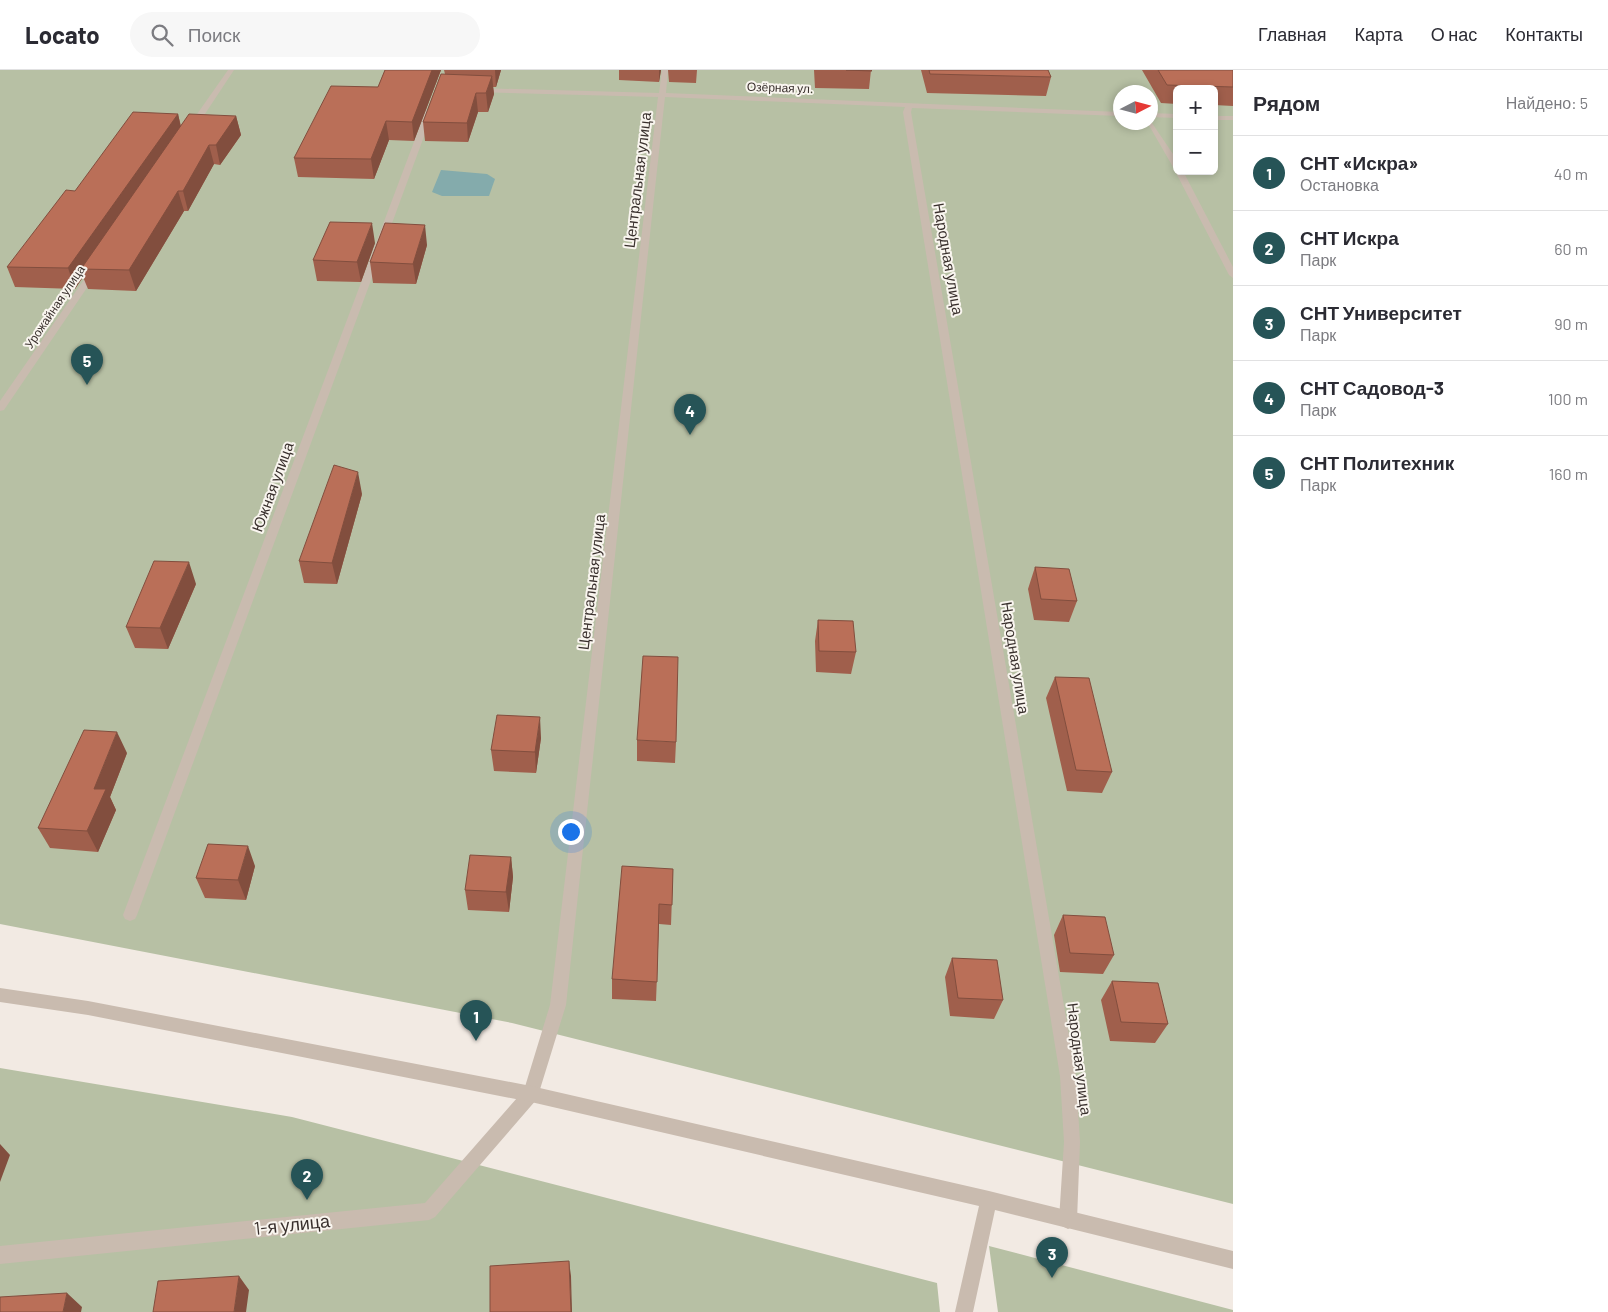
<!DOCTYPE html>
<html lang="ru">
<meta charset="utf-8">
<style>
:root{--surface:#fff;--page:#f7f7f7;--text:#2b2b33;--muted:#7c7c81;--line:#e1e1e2;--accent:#265457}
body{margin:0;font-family:Barlow,sans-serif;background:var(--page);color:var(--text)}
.controls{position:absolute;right:15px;top:15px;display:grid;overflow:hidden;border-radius:8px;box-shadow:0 2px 8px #0003}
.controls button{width:45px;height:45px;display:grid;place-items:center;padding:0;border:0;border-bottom:1px solid var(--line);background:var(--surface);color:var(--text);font:25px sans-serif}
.compass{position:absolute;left:1113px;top:15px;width:45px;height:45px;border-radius:50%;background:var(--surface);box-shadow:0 2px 8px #0003;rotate:84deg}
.you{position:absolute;left:570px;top:761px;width:18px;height:18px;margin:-12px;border:4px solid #fff;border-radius:50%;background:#1a73e8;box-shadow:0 0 0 8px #1a73e833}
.badge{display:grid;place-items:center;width:32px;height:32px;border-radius:50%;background:var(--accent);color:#fff;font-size:16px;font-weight:700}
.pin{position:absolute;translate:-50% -41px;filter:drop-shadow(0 1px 2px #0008)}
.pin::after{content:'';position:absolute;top:26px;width:18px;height:15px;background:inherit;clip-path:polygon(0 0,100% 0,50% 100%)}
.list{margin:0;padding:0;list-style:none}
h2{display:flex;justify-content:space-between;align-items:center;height:65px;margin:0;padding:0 20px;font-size:21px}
h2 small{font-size:16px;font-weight:400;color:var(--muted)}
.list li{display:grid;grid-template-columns:32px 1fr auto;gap:15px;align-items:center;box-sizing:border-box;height:75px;padding:0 20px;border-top:1px solid var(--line)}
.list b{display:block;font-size:19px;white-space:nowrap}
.list p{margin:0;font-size:16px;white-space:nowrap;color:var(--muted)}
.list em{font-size:16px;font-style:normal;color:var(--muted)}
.icon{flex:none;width:28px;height:28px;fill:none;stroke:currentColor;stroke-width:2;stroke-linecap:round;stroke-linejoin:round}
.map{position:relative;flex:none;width:1233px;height:1242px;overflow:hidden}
header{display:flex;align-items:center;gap:30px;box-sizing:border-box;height:70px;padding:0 25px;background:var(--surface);border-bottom:1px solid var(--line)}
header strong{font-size:24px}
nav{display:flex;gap:28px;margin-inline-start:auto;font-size:18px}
.search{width:350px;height:45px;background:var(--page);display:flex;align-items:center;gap:12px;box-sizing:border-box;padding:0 18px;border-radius:28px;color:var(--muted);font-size:19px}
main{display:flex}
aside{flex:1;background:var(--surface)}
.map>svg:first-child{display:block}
.green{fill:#b7c0a4;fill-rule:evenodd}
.water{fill:#84abac}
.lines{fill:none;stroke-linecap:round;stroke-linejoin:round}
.lane{fill:#c9bbaf;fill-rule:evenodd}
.street{fill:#c9bbaf;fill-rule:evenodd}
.wall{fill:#a05f4c}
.shaded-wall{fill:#824e3e}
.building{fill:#ba6f58;stroke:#824e3e}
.labels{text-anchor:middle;stroke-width:4;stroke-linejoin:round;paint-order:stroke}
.far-street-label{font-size:12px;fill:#39302d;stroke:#f9f5ef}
.street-label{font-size:15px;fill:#39302d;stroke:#f9f5ef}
.near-street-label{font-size:18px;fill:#39302d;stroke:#f9f5ef}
</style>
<header>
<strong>Locato</strong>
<div class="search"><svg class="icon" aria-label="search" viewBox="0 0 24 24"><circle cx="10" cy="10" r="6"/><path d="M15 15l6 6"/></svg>Поиск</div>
<nav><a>Главная</a><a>Карта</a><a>О нас</a><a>Контакты</a></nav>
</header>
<main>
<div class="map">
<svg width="1233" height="1242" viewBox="0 0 1233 1242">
<rect width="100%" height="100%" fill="#f2eae3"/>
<path class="green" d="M0 0H1233V1134L512 953 0 854ZM1177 19H1214V101H1177ZM1120 22H1150V52H1120Z
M0 998 292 1047 937 1213 940 1242H0Z
M989 1176 1233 1240V1242H998Z"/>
<path class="water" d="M441 100 487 104 495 109 489 126H442L432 122Z"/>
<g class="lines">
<path class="lane" d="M228 0H234L195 59H189L188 57Z
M662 0H668L666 23 1120 42V46L912 38 911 42 1076 1006 1080 1072 1077 1150 1074 1156 1068 1159 1062 1156 1059 1150 1064 1072 1060 1006 903 42 905 37 665 27 566 935 537 1029 435 1147 429 1150 0 1194V1176L425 1133 524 1020 550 935 658 27 476 22 472 20 476 18 659 23Z
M426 40 433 42 137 845 135 849 130 851 125 849 123 845Z
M1150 43 1177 44V48L1150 47Z
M1214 46H1233V50H1214Z
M1150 50 1177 90V101H1183L1233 197V208L1229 205 1175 101 1177 99 1173 97 1147 52H1150Z
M92 198 99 200 4 340 0 341V331Z"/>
<path class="street" d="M0 918 88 931 531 1016 989 1121 1233 1181V1199L995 1140 973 1242H955L979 1136 531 1032 88 945 0 932Z"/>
</g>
<path class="wall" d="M385 0H441L414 71 389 70 374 109 298 107 294 88 378 17Z
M444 0H501L496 17H493L494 24 488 42H478L468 72 425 71 423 52 445 4Z
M619 0H661L659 12 619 10Z
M668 0H697L696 13 669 12Z
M814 0H871L869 19 815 18Z
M921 0H1048L1051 7 1046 26 927 23Z
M1142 0H1233V36L1214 35V19H1177V34L1161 33Z
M178 44 181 56 236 46 241 65 220 95 214 94 188 141H184L136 221 88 219 83 207 75 219 15 217 7 197 75 121Z
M375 173 361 212 317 211 313 190Z
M427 175 416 214 373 213 370 192Z
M362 424 337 514 304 513 299 491Z
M1035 497 1077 531 1069 552 1034 550 1028 519Z
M196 514 168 579 135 578 126 557Z
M818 550 856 582 851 604 816 602 815 571Z
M1055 607 1112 702 1102 723 1067 721 1046 628Z
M541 668 536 703 494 701 491 680Z
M637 670 676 672 675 693 637 691Z
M127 683 110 727 116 740 98 782 50 778 38 758Z
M511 787 513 807 509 842 468 840 465 820Z
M255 796 246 830 205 828 196 808Z
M673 799 671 855 659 854 656 931 612 929V909Z
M1063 845 1114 885 1103 904 1060 902 1054 865Z
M952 888 1003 930 994 949 950 946 945 907Z
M1112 911 1168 954 1155 973 1110 971 1101 930Z"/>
<path class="shaded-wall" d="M432 0H441L414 71 412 52Z
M495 0H501L496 17Z
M659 0H661L659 12Z
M492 6 494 24 488 42 486 23Z
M476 23 478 42 468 72 467 53Z
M178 44 182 63 81 199 83 207 75 219 68 198Z
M236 46 241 65 220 95 216 75Z
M386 51 389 70 374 109 371 89Z
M209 75 214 94 188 141 183 121Z
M178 121 184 141 136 221 129 200Z
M372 153 375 173 361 212 357 192Z
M425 155 427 175 416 214 413 194Z
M358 402 362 424 337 514 332 493Z
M189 492 196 514 168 579 160 558Z
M540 647 541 668 536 703 535 682Z
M117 662 127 683 110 727 116 740 98 782 87 761 94 719Z
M248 776 255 796 246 830 238 810Z
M511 787 513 807 509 842 506 822Z
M0 1074 10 1085 0 1112Z
M569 1191 571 1206 572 1242H571Z
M239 1206 249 1220 246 1242H234Z
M67 1223 82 1237 81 1242H63Z"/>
<path class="building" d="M385 0H432L412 52 386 51 371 89 294 88 331 16 378 17Z
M846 0H871L872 1Z
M929 0H1048L1051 7 930 4Z
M1158 0H1233V17L1167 15Z
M441 4 492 6 486 23H476L467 53 423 52Z
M133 42 178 44 68 198 7 197 66 120 75 121Z
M189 44 236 46 216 75H209L183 121H178L129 200 81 199Z
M330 152 372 153 357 192 313 190Z
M385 153 425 155 413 194 370 192Z
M334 395 358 402 332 493 299 491Z
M154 491 189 492 160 558 126 557Z
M1035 497 1069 499 1077 531 1041 529Z
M818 550 853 551 856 582 819 581Z
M643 586 678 587 676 672 637 670Z
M1055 607 1089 608 1112 702 1076 700Z
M497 645 540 647 535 682 491 680Z
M84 660 117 662 94 719H106L87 761 38 758Z
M208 774 248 776 238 810 196 808Z
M470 785 511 787 506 822 465 820Z
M622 796 673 799 672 835 659 834 657 912 612 909Z
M1063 845 1105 847 1114 885 1070 883Z
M952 888 997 890 1003 930 958 928Z
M1112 911 1158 913 1168 954 1121 952Z
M569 1191 571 1242H490V1196Z
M239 1206 234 1242H153L158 1211Z
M67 1223 63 1242H0V1227Z"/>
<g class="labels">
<g class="far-street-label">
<text transform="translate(780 18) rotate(2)" y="4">Озёрная ул.</text>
<text transform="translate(55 237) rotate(-56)" y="4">Урожайная улица</text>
</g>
<g class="street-label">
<text transform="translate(638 110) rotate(-83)" y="5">Центральная улица</text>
<text transform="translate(948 189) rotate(80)" y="5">Народная улица</text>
<text transform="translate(273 417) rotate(-70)" y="5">Южная улица</text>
<text transform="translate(592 512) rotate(-83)" y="5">Центральная улица</text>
<text transform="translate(1015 588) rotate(81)" y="5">Народная улица</text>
<text transform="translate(1079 989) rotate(83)" y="5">Народная улица</text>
</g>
<g class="near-street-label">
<text transform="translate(292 1155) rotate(-6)" y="6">1-я улица</text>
</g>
</g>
</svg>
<div class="controls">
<button>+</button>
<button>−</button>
</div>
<svg class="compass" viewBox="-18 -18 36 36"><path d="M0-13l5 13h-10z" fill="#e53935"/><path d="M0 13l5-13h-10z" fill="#7c7c81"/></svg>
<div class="you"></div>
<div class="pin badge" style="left:476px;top:971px">1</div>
<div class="pin badge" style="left:307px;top:1130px">2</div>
<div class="pin badge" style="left:1052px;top:1208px">3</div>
<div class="pin badge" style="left:690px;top:365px">4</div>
<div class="pin badge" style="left:87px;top:315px">5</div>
</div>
<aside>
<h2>Рядом<small>Найдено: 5</small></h2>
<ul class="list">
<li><span class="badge">1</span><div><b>СНТ «Искра»</b><p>Остановка</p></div><em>40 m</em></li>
<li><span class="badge">2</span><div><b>СНТ Искра</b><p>Парк</p></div><em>60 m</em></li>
<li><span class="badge">3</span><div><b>СНТ Университет</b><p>Парк</p></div><em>90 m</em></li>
<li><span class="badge">4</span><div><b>СНТ Садовод-3</b><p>Парк</p></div><em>100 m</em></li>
<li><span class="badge">5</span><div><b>СНТ Политехник</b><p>Парк</p></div><em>160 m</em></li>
</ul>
</aside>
</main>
